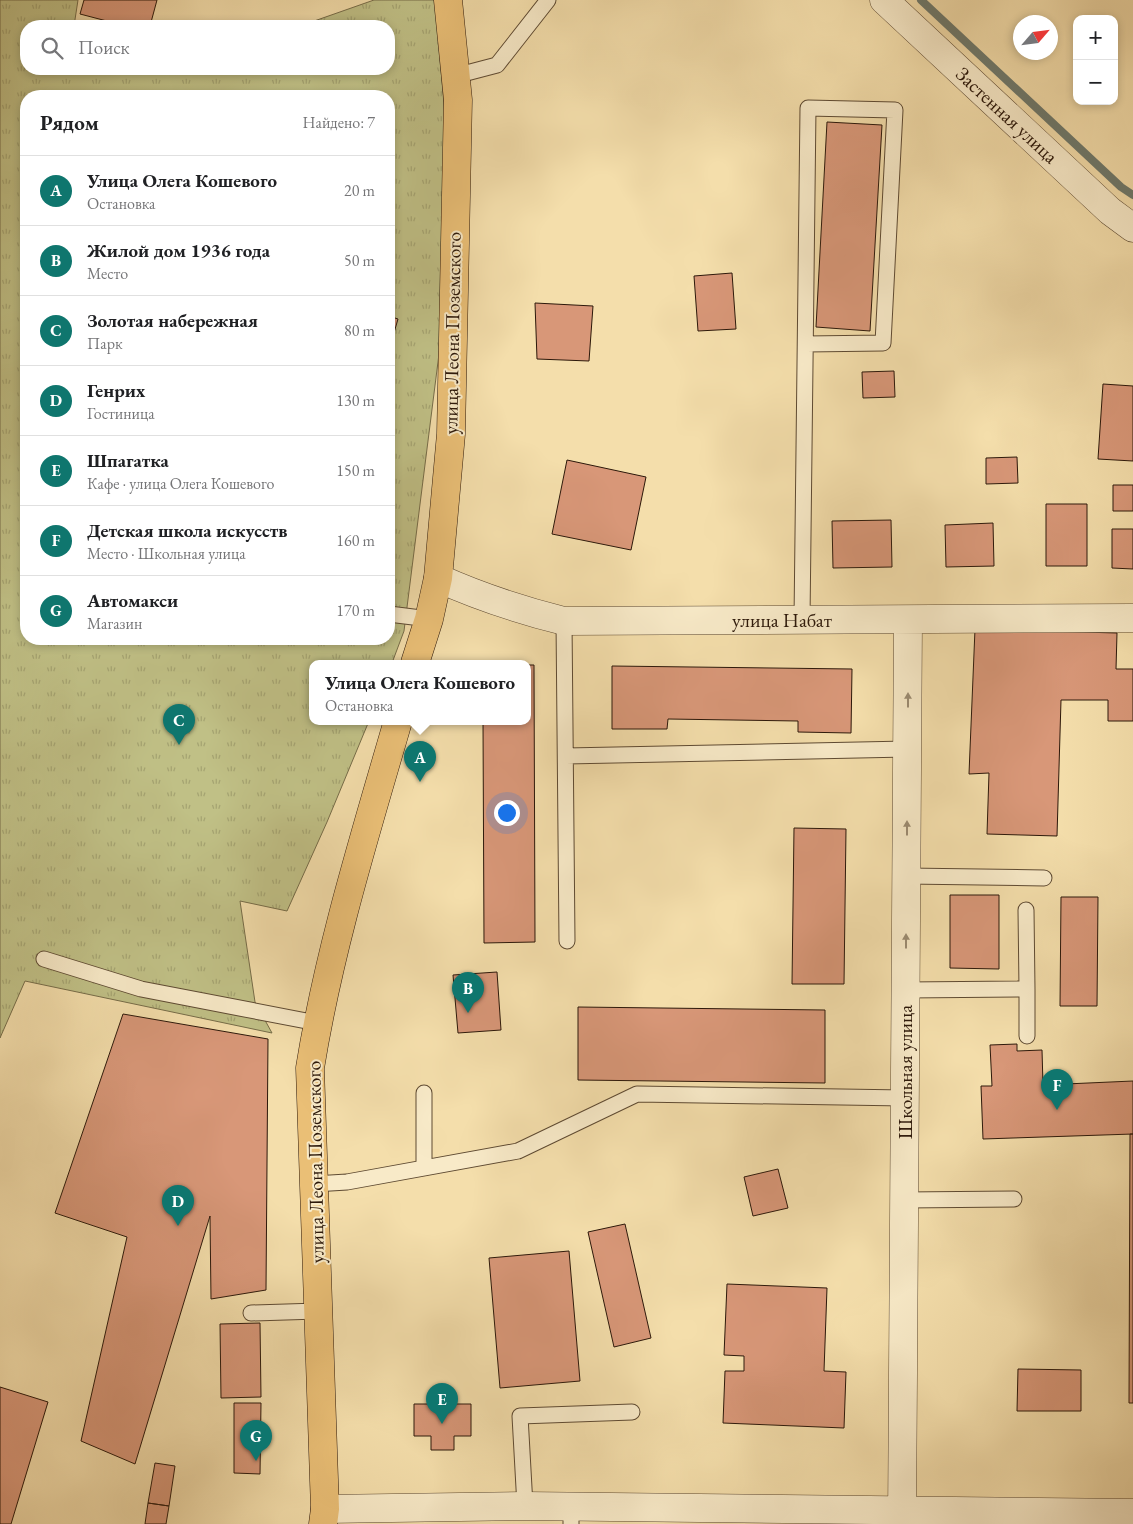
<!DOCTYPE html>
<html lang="ru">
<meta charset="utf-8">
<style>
:root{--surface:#fff;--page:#f6f6f6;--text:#202124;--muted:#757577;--line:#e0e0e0;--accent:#0f766e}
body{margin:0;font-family:"EB Garamond",serif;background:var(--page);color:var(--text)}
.controls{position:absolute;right:15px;top:15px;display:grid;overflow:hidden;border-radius:10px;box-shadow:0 2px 8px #0003}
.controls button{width:45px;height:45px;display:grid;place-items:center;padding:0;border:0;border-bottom:1px solid var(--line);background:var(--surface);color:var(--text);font:25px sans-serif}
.compass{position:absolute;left:1013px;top:15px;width:45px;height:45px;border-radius:50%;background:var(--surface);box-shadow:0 2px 8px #0003;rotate:62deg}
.you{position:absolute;left:506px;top:812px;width:18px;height:18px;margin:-12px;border:4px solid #fff;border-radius:50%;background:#1a73e8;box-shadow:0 0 0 8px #1a73e833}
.badge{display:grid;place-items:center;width:32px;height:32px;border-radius:50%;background:var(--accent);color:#fff;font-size:16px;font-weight:700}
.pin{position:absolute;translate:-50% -41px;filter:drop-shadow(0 1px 2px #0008)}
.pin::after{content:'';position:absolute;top:26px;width:18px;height:15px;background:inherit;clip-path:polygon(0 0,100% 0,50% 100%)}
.popup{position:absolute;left:309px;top:660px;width:222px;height:65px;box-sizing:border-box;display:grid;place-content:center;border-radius:10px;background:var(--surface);filter:drop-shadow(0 1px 4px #0005);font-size:16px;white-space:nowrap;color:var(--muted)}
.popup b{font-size:19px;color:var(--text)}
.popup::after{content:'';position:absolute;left:50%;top:100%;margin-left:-10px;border:10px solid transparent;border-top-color:var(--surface)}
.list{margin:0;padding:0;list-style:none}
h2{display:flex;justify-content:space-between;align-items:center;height:65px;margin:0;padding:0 20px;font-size:21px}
h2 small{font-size:16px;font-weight:400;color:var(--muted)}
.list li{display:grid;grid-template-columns:32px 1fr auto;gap:15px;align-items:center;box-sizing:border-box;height:70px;padding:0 20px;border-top:1px solid var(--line)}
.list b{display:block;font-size:19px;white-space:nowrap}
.list p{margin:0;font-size:16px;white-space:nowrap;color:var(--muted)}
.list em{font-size:16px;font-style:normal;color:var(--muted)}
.icon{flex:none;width:28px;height:28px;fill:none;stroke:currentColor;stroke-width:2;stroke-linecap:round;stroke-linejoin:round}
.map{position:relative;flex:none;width:1133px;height:1524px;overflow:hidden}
.search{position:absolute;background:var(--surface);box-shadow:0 2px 8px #0003;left:20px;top:20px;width:375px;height:55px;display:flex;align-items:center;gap:12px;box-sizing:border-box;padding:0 18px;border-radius:20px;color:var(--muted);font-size:19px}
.panel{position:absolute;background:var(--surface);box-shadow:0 2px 8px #0003;left:20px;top:90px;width:375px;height:555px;border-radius:20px}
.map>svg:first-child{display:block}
.grass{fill:url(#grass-tufts);stroke:#766c48;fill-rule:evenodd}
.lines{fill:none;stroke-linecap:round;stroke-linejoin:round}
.stream{stroke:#6f7a6d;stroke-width:8}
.building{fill:#d89778;stroke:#2c180a}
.lane-casing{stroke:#5e4a32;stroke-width:17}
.street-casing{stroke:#5e4a32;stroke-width:29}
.primary-casing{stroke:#2c180a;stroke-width:29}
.lane{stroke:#f8eac8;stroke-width:15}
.street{stroke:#f8eac8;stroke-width:28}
.primary{stroke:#eabf76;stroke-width:28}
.oneway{fill:#9c8c72}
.labels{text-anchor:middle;stroke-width:4;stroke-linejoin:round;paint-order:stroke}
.street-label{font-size:20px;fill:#2c180a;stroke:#f8eac8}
</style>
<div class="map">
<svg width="1133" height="1524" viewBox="0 0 1133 1524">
<defs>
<pattern id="grass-tufts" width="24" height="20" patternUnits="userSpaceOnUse" patternTransform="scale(1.25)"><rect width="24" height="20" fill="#c0c086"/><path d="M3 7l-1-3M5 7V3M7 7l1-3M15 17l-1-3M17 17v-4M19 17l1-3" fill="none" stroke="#a5a472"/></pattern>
</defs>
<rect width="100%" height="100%" fill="#f4deab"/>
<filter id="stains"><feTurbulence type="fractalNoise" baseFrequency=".004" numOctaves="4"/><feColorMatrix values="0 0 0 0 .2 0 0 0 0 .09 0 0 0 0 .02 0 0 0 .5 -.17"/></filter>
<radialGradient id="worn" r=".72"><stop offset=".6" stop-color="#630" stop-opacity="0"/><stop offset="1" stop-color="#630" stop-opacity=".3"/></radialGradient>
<path class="grass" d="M0 0H78L74 26H26V69H156L172 72 181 69H389V26H300L374 0H435L445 116 441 338 404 631 392 663H312V721H369L327 822 287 911 240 901 255 1002 272 1033 25 981 0 1038ZM26 96H389V639H26Z"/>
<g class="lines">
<path class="stream" d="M921 0 1121 187 1133 195"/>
</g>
<path class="building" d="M84 0H157L150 26H126L80 14Z
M827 122 882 125 870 331 816 327Z
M732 273 736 329 698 331 694 276Z
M535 303 593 306 589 361 537 359Z
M389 316 398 319 391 343 389 342Z
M894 371 895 397 863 398 862 372Z
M1103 384 1133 386V461L1098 459Z
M1017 457 1018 483 986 484V458Z
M567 460 646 477 631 550 552 534Z
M1113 485H1133V511H1113Z
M1046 504H1087V566H1046Z
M891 520 892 567 833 568 832 521Z
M993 523 994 566 946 567 945 525Z
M1112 529H1133V569L1112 568Z
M975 629 1117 633 1116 669H1133V721H1108V700H1061L1057 836 987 834 989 773 969 774Z
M528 665H534L535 942 484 943 483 721H528Z
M612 666 852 669 851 733 798 732V721L668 719 667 729H612Z
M794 828 846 829 844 984H792Z
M950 895H999V969L950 968Z
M1061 897H1098L1097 1006H1060Z
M497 972 501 1030 458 1033 453 975Z
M578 1007 825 1010V1083L578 1080Z
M123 1014 268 1039 266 1290 211 1299 210 1216 135 1464 81 1441 127 1237 55 1213Z
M1017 1044V1051L1042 1050 1043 1085 1133 1081V1134L983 1139 981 1086H992L990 1045Z
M1130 1134H1133V1403H1129Z
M778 1169 788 1208 753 1216 744 1177Z
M625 1224 651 1338 614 1347 588 1232Z
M569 1251 580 1381 500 1388 489 1258Z
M727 1284 827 1288 824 1371 846 1372 844 1428 723 1423 725 1371H744V1356L724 1355Z
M260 1323 261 1397 221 1398 220 1324Z
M1018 1369 1081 1370V1411H1017Z
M0 1387 48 1402 11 1524H0Z
M234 1403H261L260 1474 234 1473Z
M414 1404H471V1436H454V1450H431V1436H414Z
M155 1463 175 1466 169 1506 148 1503Z
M148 1503 169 1506 166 1524H145Z"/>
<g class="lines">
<g class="lane-casing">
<path id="lane" d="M455 76 497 65 548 0
M389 614 429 619
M802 620 808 108 895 110 883 343 806 344
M564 621 567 941
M566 756 907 749
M906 876 1044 878
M44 959 141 989 317 1023
M1027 989V1036
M906 990 1027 989 1026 910
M424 1168V1093
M314 1184 347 1182 518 1151 637 1094 905 1098
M904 1200 1014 1199
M251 1313 318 1311
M525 1506 520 1416 632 1412
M571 1506V1524"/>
</g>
<g class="street-casing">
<path id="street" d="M884 0 1110 211 1133 228
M438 578C480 597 520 610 564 621L1133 618
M325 1509 525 1506 1133 1513
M902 1524 908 620"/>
</g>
<g class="primary-casing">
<path id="primary" d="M415 663 429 619 438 578 451 434 458 100 448 0
M323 1524 325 1509 310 1068C329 950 365 835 398 721"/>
</g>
<use href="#lane" class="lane"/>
<use href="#street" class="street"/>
<use href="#primary" class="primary"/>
</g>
<defs><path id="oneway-solid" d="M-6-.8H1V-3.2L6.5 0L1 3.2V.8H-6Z" transform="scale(1.25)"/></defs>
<g class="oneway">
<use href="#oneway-solid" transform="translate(908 700) rotate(-90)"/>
<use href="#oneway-solid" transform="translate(907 828) rotate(-90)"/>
<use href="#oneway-solid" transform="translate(906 941) rotate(-90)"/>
</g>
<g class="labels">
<g class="street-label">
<text transform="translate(1007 115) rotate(43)" y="7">Застенная улица</text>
<text transform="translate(452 333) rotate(-89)" y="7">улица Леона Поземского</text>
<text x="782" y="627">улица Набат</text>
<text transform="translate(905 1072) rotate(-90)" y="7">Школьная улица</text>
<text transform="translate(315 1162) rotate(-91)" y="7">улица Леона Поземского</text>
</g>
</g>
<rect width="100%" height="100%" filter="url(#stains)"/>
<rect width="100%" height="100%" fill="url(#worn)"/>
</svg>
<div class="controls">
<button>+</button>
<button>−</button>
</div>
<svg class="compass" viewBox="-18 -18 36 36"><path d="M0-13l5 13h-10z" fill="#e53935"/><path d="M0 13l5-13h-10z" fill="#757577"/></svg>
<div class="you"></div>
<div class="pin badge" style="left:420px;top:782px">A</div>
<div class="popup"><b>Улица Олега Кошевого</b>Остановка</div>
<div class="pin badge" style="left:468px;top:1013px">B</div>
<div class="pin badge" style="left:179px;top:745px">C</div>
<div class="pin badge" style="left:178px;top:1226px">D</div>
<div class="pin badge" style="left:442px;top:1424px">E</div>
<div class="pin badge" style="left:1057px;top:1110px">F</div>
<div class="pin badge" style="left:256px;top:1461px">G</div>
<div class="search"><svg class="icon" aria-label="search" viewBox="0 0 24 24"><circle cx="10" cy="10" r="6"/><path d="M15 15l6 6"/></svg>Поиск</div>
<section class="panel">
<h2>Рядом<small>Найдено: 7</small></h2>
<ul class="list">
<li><span class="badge">A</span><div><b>Улица Олега Кошевого</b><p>Остановка</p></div><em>20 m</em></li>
<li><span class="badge">B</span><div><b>Жилой дом 1936 года</b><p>Место</p></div><em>50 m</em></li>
<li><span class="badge">C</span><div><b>Золотая набережная</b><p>Парк</p></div><em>80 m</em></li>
<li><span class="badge">D</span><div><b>Генрих</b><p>Гостиница</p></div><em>130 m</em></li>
<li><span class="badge">E</span><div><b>Шпагатка</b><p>Кафе · улица Олега Кошевого</p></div><em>150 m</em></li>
<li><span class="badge">F</span><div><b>Детская школа искусств</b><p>Место · Школьная улица</p></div><em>160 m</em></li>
<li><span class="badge">G</span><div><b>Автомакси</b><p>Магазин</p></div><em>170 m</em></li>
</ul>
</section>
</div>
